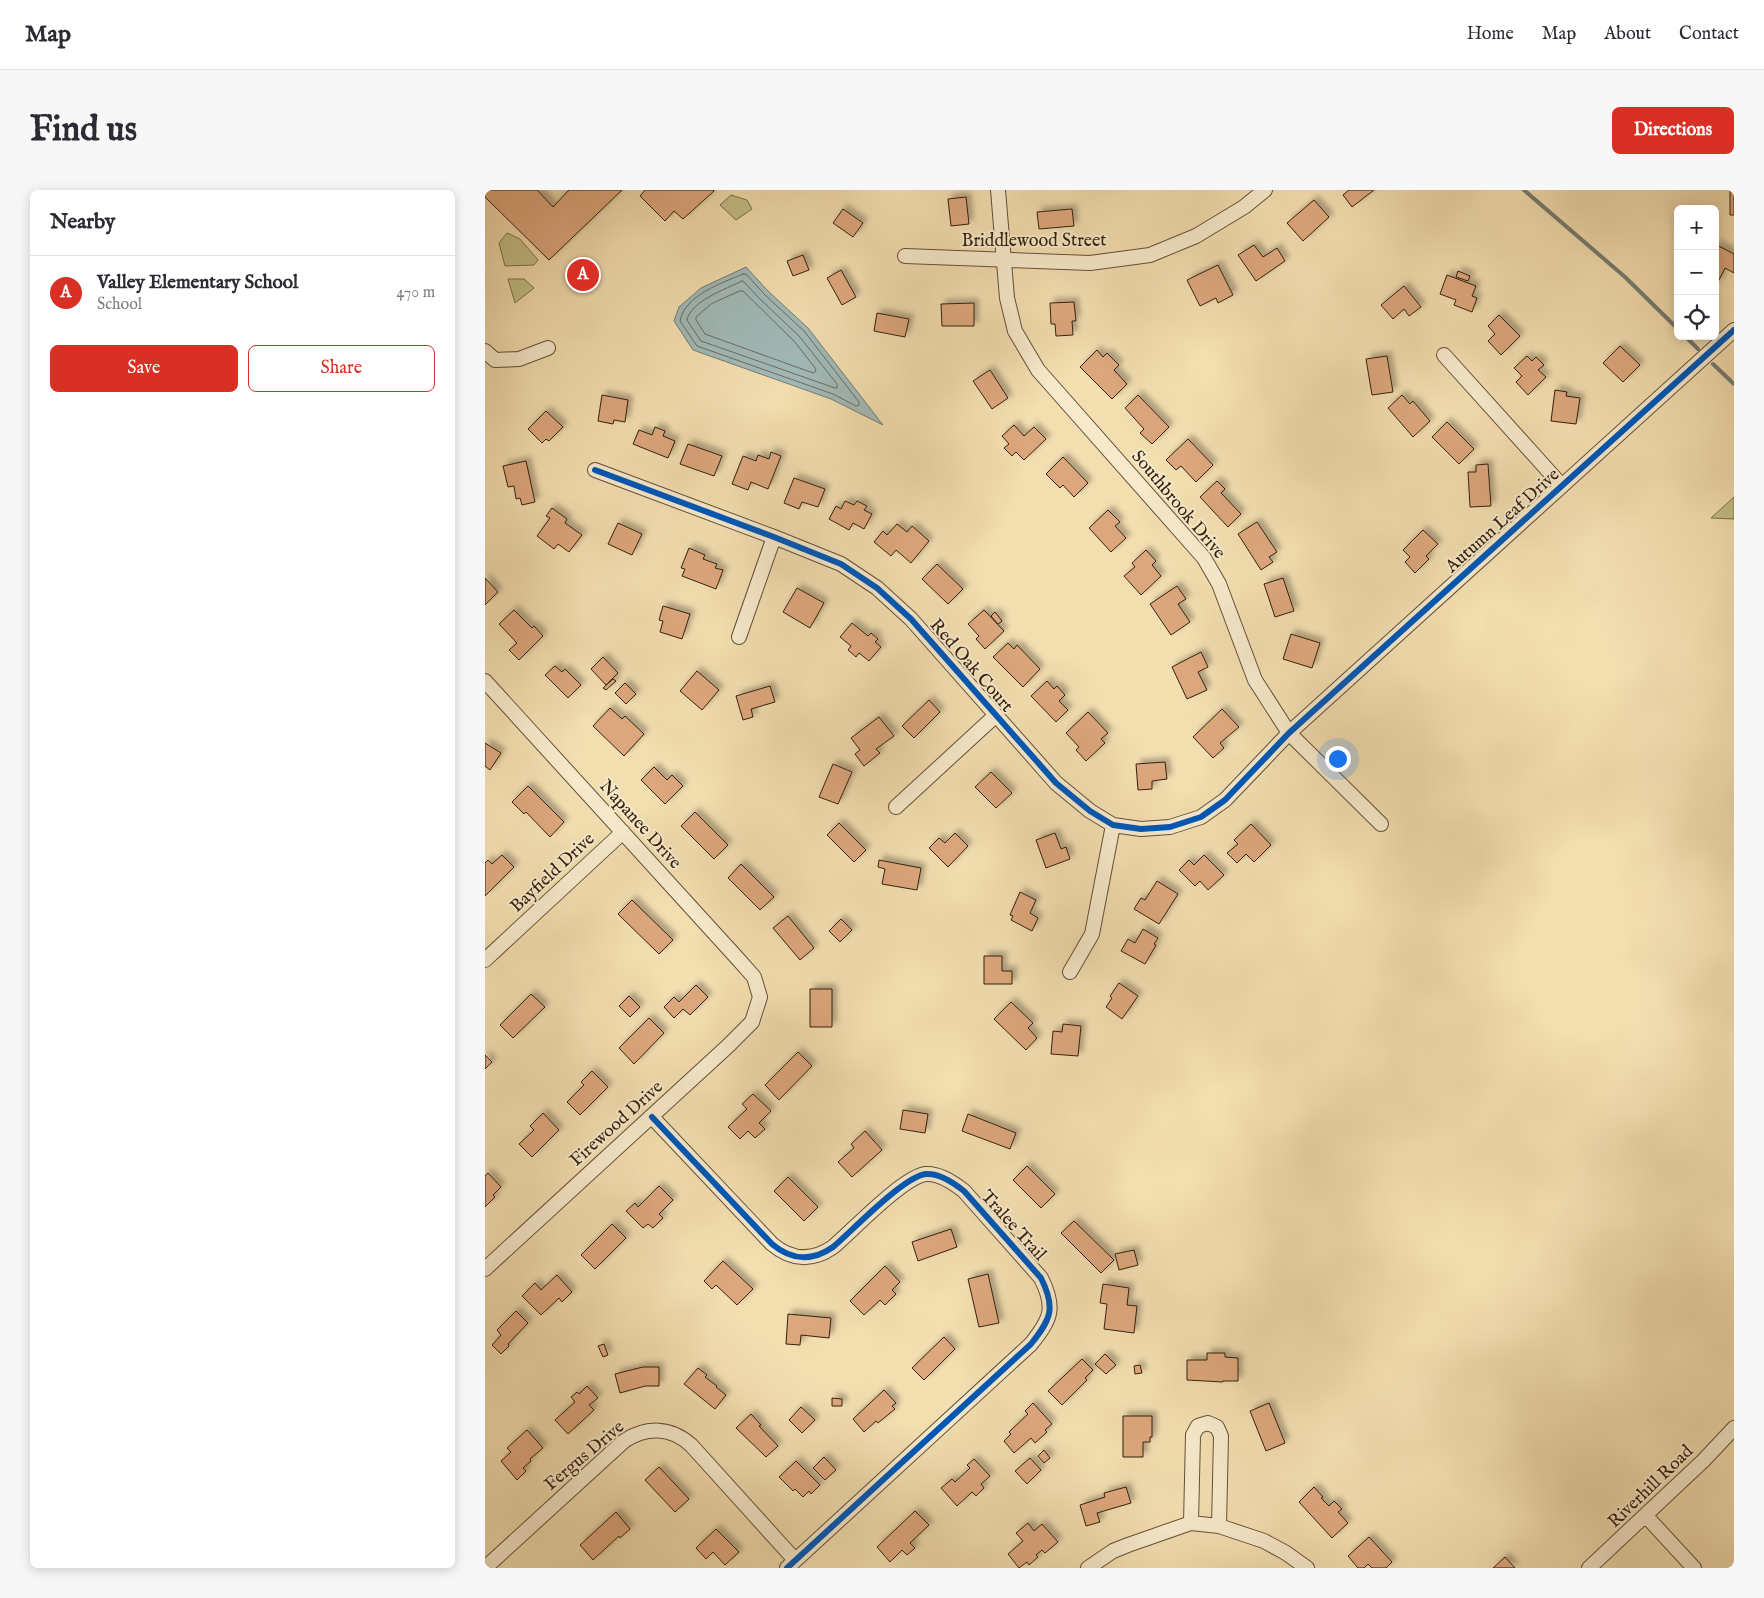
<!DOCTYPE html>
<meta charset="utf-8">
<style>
:root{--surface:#fff;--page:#f7f7f7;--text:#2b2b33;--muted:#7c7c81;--line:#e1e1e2;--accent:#d93025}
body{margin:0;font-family:"IM FELL English",serif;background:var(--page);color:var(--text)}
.controls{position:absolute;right:15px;top:15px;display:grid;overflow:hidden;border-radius:8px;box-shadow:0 2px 12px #0003}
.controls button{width:45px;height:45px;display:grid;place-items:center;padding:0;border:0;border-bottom:1px solid var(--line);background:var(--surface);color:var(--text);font:25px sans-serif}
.you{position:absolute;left:852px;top:568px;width:18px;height:18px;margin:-12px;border:4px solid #fff;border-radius:50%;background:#1a73e8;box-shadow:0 0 0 8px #1a73e833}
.badge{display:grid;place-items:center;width:32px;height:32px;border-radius:50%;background:var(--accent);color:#fff;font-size:16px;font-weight:700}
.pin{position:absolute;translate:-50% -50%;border:2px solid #fff;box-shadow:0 1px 5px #0006}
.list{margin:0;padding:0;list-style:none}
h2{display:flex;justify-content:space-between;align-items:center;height:65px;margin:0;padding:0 20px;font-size:21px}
h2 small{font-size:16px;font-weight:400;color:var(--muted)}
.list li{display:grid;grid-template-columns:32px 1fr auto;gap:15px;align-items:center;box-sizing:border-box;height:75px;padding:0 20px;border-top:1px solid var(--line)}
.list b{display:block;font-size:19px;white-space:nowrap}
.list p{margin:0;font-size:16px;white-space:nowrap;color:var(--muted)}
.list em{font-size:16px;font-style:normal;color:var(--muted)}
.actions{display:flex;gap:10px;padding:15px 20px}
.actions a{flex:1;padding:11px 0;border:1px solid var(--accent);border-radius:8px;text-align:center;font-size:18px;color:var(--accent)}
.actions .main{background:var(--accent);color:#fff}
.icon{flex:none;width:28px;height:28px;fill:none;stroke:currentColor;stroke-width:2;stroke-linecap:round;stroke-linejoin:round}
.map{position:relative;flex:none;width:1249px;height:1378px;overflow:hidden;border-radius:8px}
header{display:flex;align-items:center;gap:30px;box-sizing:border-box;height:70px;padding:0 25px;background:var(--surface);border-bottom:1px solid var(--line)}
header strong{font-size:24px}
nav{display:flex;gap:28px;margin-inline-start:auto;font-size:18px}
.intro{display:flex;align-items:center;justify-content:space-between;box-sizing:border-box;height:120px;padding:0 30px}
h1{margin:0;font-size:35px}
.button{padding:12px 22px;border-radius:8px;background:var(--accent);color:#fff;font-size:18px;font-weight:700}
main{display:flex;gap:30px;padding:0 30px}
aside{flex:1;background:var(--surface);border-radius:8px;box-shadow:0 2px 12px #0003}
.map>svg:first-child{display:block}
.green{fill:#c3bf86;stroke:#7c704a}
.water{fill:#a1b9b7;stroke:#767c73}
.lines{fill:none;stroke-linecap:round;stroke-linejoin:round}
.shore{stroke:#6b6c62;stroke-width:1}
.stream{stroke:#767c73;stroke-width:4}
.building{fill:#dda77d;stroke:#35200d;filter:url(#shadow)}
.minor-casing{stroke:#645036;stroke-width:16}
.minor{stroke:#f7eacc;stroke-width:14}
.cycleway-casing{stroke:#f7eacc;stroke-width:9}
.cycleway{stroke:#0057b8;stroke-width:6}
.labels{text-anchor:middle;stroke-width:4;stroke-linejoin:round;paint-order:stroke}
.street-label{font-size:18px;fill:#35200d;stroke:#f7eacc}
</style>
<header>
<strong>Map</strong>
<nav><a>Home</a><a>Map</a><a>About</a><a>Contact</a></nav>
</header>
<div class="intro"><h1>Find us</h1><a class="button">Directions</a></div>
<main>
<aside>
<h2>Nearby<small></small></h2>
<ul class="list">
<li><span class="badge">A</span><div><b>Valley Elementary School</b><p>School</p></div><em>470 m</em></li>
</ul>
<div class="actions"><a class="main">Save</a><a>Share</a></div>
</aside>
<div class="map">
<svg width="1249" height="1378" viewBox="0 0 1249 1378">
<defs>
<filter id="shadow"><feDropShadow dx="4.5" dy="-4.5" stdDeviation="2.5" flood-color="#0004"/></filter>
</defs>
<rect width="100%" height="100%" fill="#f3deb0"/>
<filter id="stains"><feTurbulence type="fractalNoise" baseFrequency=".004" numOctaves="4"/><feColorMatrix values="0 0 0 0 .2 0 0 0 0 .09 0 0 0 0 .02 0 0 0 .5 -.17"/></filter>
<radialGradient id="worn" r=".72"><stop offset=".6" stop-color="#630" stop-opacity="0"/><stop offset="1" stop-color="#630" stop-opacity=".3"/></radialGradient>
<path class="green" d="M246 5 262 10 267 19 251 30 235 15Z
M22 43 35 49 53 70 49 75 20 76 14 53Z
M23 89H39L49 98 30 113Z
M1249 307V329L1226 328Z"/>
<path class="water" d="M261 77 283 101 323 138 398 235 346 209 208 160 189 131 194 117 216 98Z"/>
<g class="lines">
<path class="shore" d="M258 84H261L280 105 319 141 374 212V215L371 216 348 204 212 156 195 131C200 105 237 93 258 84Z
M257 91 259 92 275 109 314 146 352 194V198H350L216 151 202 130C206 111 241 99 257 91Z
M255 101H258L309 151 331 179 330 182 328 183 220 144 211 130V127L226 114Z"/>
<path class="stream" d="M1039 0 1140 87 1193 139
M1200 146 1213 159
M1228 174 1249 194"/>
</g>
<path class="building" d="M0 0H52L68 17 84 0H137L64 70 0 7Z
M160 0H228L229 1 198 29 189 21 180 31 155 6Z
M864 0H889L867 17 858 5Z
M1245 0H1249V25H1245Z
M481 7 484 34 466 36 463 9Z
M829 10 844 27 818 51 802 33Z
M358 19 378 33 368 47 348 33Z
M587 19 589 36 554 39 552 22Z
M1230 54 1249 64V83L1240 78 1231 96Z
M769 55 778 67 792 58 800 71 771 91 753 65Z
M318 65 324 80 308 86 302 71Z
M733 75 748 105 733 113 731 108 715 116 702 90Z
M356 80 371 107 357 115 342 88Z
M973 81 985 86 983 91 971 87Z
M962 85 991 96 987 106 992 108 987 122 969 115 971 110 955 104Z
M919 96 936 117 924 126 919 119 908 129 896 115Z
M589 112 591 131H587L588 145 571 146 570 134H566L565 113Z
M489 113V136H457L456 114Z
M392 123 424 129 420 147 389 141Z
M1014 125 1035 146 1016 165 1003 151 1010 144 1003 136Z
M1135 156 1155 175 1138 192 1118 173Z
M612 160 618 167 622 163 634 175 629 180 642 194 627 209 595 177Z
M902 166 908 202 887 205 881 169Z
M1042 166 1047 171 1051 167 1059 175 1053 180 1061 187 1043 205 1031 192 1037 186 1029 178Z
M505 180 523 208 507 219 488 191Z
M1070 200 1082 202 1081 206 1095 208 1091 234 1066 231Z
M117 205 143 210 140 232 129 230 128 234 113 231Z
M653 205 684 237 667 254 655 243 659 239 640 218Z
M917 205 925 214 928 211 945 231 928 247 903 218Z
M61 221 78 237 64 251 61 249 57 253 43 239Z
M962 232 989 259 974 274 947 247Z
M529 235 539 246 549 237 561 249 539 270 531 262 527 266 519 258 524 254 517 246Z
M170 237 180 241 178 246 190 251 183 268 148 254 154 240 167 245Z
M703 249 728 275 711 292 696 276 691 280 681 270Z
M203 254 237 266 229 286 195 274Z
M286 262 296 266 283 299 266 292 263 300 247 294 258 266 271 271 273 265 284 269Z
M578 267 603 293 589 307 578 295 575 298 561 284Z
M41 271 50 312 37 315 35 308 31 309 29 296 23 297 18 276Z
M1003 274 1006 316 985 317 983 282H991V275Z
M309 288 340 299 333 317 317 312 314 319 299 313Z
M732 291 740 299 736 303 756 324 743 337 715 307Z
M360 311 369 315 372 311 382 316 379 320 387 324 379 339 368 333 364 340 344 329 351 316 356 319Z
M67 318 82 329 80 333 97 345 84 362 73 354 69 359 52 346 65 328 61 326Z
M623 320 635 332 630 336 641 348 626 362 604 338Z
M772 332 792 362 784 367 788 372 776 380 753 344Z
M133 333 157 344 147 365 123 354Z
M412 334 422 342 427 336 444 351 426 373 411 360 406 366 389 352 398 341 402 345Z
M938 340 953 354 941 366 944 369 930 383 920 372 925 367 918 360Z
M204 358 220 365 218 369 232 374 230 378 238 380 231 399 197 386 200 379 196 378Z
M661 360 671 371 667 375 676 386 656 405 639 386 650 377 647 373Z
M452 374 478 399 463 414 437 389Z
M0 388 13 402 0 415Z
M798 388 809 421 790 427 779 394Z
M692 396 701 409 693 414 705 432 686 445 665 414Z
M312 398 339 413 325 438 298 422Z
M178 416 205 424 197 449 175 442 178 431 174 430Z
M29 420 47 438 49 436 58 446 34 470 24 460 32 453 14 434Z
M499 420 519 441 500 459 491 449 494 446 483 434Z
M510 422 517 431 513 434 506 426Z
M367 433 383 446 386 443 393 449 390 452 396 457 384 471 374 463 371 467 363 460 366 456 355 447Z
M806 444 835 453 827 478 798 469Z
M523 453 529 459 532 455 555 479 538 497 508 467Z
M716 462 723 477 713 482 722 500 702 509 687 477Z
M118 467 133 483 121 495 106 479Z
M70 476 77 482 80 479 96 495 83 508 60 485Z
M212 481 234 500 217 520 195 501Z
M128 489 131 491 121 500 118 498Z
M562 491 569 499 572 496 580 505 574 511 583 520 571 532 546 506Z
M140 493 151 504 141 514 130 503Z
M285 496 290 512 266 519 268 527 258 530 251 506Z
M444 510 455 522 429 548 417 536Z
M125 518 137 529 140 526 159 544 139 566 108 536Z
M737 519 754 537 735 553 739 558 728 568 708 547Z
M603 522 623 543 616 549 620 553 601 571 591 560 594 557 581 543Z
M394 527 409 546 391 559 395 563 379 576 370 564 375 560 366 548Z
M0 553 16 563 5 580 0 576Z
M680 572 682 589 667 591V599L653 600 651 574Z
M348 574 367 582 353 614 334 607Z
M169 577 182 590 187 585 198 596 180 614 156 590Z
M506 582 527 603 511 618 490 597Z
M43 596 79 632 65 647 41 622 39 624 27 612Z
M210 622 243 655 229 669 196 636Z
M354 633 381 660 369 672 342 645Z
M766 634 786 655 769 672 761 664 752 673 742 663 753 654 749 650Z
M470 643 483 656 463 677 444 658 454 648 460 653Z
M570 643 576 659 581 657 585 669 561 678 551 650Z
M17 665 29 677 0 706V673L3 670 7 674Z
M719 665 739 685 723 700 715 691 710 696 694 680 704 670 709 675Z
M394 670 436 678 432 700 397 694 400 679 393 677Z
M256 674 289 707 275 720 243 688Z
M672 691 693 704 674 734 649 719 656 708 660 710Z
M535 702 551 710 545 723 553 728 547 741 526 730 528 726 525 725Z
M147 710 188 750 174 764 133 724Z
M303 726 329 758 315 770 288 738Z
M356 729 367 740 355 752 344 741Z
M658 739 673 748 669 754 671 755 660 774 636 761 643 749 650 753Z
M499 766H517V781H527V794H499Z
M634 793 653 806 637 829 621 817 627 808 625 806Z
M211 795 223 807 205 825 198 819 189 828 179 817 189 807 194 812Z
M325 799H347V837H325Z
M46 804 60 817 28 848 15 835Z
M144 806 155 817 145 827 134 816Z
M526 812 548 833 543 838 552 848 541 860 509 829Z
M164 828 179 843 149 874 134 858Z
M578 834 596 836 593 866 566 864 568 841 577 842Z
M313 862 327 876 294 910 280 895Z
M0 865 7 872 0 879Z
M107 881 123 897 95 925 82 912 99 895 96 892Z
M268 904 286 921 274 933 280 939 270 948 263 941 255 949 243 937 262 919 257 914Z
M418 920 443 924 440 943 415 939Z
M58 923 74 940 47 967 34 954 49 940 45 936Z
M483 924 531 943 525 959 477 941Z
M380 941 397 960 367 987 353 972 369 958 366 954Z
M542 976 570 1004 556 1018 528 990Z
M3 983 16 997 8 1005 10 1007 0 1017V986Z
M303 987 333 1017 319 1031 289 1001Z
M174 996 188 1010 174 1024 178 1028 168 1038 163 1034 158 1038 141 1021 150 1013 153 1017Z
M589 1031 629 1070 616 1083 576 1043Z
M127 1034 141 1048 110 1079 96 1065Z
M466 1039 472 1057 433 1071 427 1052Z
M649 1060 653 1075 634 1080 630 1064Z
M238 1071 268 1099 252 1115 231 1095 227 1099 219 1091Z
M400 1076 415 1092 407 1100 411 1104 400 1115 395 1110 379 1125 365 1111Z
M503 1084 514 1133 494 1137 483 1089Z
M72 1085 87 1102 77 1112 74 1108 56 1125 37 1106 50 1093 56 1100Z
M618 1094 644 1098 642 1115 652 1116 649 1143 619 1139 622 1114 615 1113Z
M31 1121 43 1133 23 1154 24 1156 16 1164 7 1155 16 1145 12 1140Z
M303 1124 346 1128 344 1148 316 1145 315 1155 301 1154Z
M459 1147 470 1159 439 1190 427 1178Z
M119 1154 123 1165 118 1167 113 1156Z
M722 1163H740V1167L753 1168V1191H738V1192L702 1190V1170H722Z
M620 1164 631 1175 621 1184 610 1174Z
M597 1169 608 1180 600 1188 602 1190 577 1215 563 1201Z
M655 1175 657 1183 650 1184 649 1176Z
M158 1177H174V1196H160L135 1203 130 1184Z
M213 1178 222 1185 220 1187 232 1196 231 1197 241 1205 230 1219 199 1194Z
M102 1196 113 1208 104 1215 109 1220 83 1244 70 1230 90 1212 86 1207 92 1202 94 1204Z
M399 1200 411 1213 407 1216 410 1219 393 1233 391 1231 379 1242 368 1229Z
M347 1208 357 1209V1216H347Z
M548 1213 567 1234 560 1240 562 1242 550 1253 546 1248 529 1263 519 1251 526 1244 524 1242 543 1224 540 1221Z
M784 1213 800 1253 781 1261 765 1221Z
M316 1217 330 1230 317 1243 304 1230Z
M266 1224 276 1235 274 1236 293 1256 281 1267 251 1238Z
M638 1226H667V1247H665V1252H658V1267H638Z
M42 1240 58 1258 45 1269 46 1271 38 1278 41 1281 32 1290 16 1271 26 1262 22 1258Z
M559 1260 565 1268 559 1273 553 1266Z
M339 1267 351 1280 340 1290 328 1278Z
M545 1268 556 1280 542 1294 530 1281Z
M489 1269 505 1286 496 1294 499 1298 491 1306 487 1302 472 1316 456 1298 467 1289 470 1292 485 1278 482 1275Z
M311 1271 335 1295 326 1304 324 1301 318 1307 310 1299 308 1301 294 1287Z
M174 1277 204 1309 190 1322 160 1290Z
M641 1297 646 1313 612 1323 615 1332 601 1336 595 1315 620 1307 619 1303Z
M829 1297 838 1307 836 1308 844 1316 849 1311 857 1319 853 1322 863 1333 847 1348 814 1312Z
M430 1321 444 1335 425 1353 430 1358 422 1365 417 1360 405 1372 392 1357Z
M131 1322 145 1339 135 1348 134 1346 108 1370 95 1355Z
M543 1333 549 1341 557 1334 573 1352 560 1363 557 1360 551 1365 553 1367 544 1375 542 1372 534 1378 523 1364 538 1351 531 1343Z
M231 1339 254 1362 240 1375 228 1362 221 1369 211 1358Z
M884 1347 907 1372 901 1378H887L883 1374 879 1378H873L863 1366Z
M1020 1367 1030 1378H1008Z"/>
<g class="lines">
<g class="minor-casing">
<path id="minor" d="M513 0 522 108 530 141 553 180 719 368 734 394 770 490 804 543 896 634
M420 66 605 73 665 65 711 46 759 17 780 0
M0 161 10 170 34 169 63 158
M959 165 1077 296
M110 280 289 347 356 374 392 398 426 429 571 593 605 621 628 635 656 639 685 637 716 627 740 610 804 543 1249 140
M254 447 289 347
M0 491 253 769 269 787 275 807 267 832 243 856 0 1079
M411 617 510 526
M0 770 138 642
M585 782 607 744 628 635
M167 927 287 1054C307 1071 328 1071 348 1057 367 1041 419 986 441 984 455 983 469 993 479 1001L556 1088C571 1118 566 1129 546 1154L302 1378
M1161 1326 1209 1378
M706 1333 708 1245 713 1236 723 1233 732 1237 736 1246 734 1336
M0 1378 139 1251C162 1236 186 1237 206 1255L310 1370
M603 1378 628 1361 643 1355 706 1333 734 1336 779 1351 801 1363 822 1378
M1104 1378 1218 1271 1249 1238"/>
</g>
<use href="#minor" class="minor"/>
<g class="cycleway-casing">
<path id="cycleway" d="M110 280 289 347 356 374 392 398 426 429 571 593 605 621 628 635 656 639 685 637 716 627 740 610 804 543 1249 140
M167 927 287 1054C307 1071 328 1071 348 1057 367 1041 419 986 441 984 455 983 469 993 479 1001L556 1088C571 1118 566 1129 546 1154L302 1378"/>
</g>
<use href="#cycleway" class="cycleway"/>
</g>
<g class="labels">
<g class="street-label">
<text x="549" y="56">Briddlewood Street</text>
<text transform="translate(694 314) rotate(50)" y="6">Southbrook Drive</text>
<text transform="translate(1017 330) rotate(-42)" y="6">Autumn Leaf Drive</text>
<text transform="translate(487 475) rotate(49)" y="6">Red Oak Court</text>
<text transform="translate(156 634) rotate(48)" y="6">Napanee Drive</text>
<text transform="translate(67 682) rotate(-43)" y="6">Bayfield Drive</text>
<text transform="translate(131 933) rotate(-42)" y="6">Firewood Drive</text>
<text transform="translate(529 1035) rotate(48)" y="6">Tralee Trail</text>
<text transform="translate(99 1265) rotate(-40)" y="6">Fergus Drive</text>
<text transform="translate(1165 1296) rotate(-44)" y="6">Riverhill Road</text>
</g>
</g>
<rect width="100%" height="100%" filter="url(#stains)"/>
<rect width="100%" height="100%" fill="url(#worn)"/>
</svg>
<div class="controls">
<button>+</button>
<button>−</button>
<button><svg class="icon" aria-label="locate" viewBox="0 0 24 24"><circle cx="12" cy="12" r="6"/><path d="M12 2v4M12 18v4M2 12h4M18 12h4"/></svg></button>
</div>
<div class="you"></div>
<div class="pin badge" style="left:98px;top:85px">A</div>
</div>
</main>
